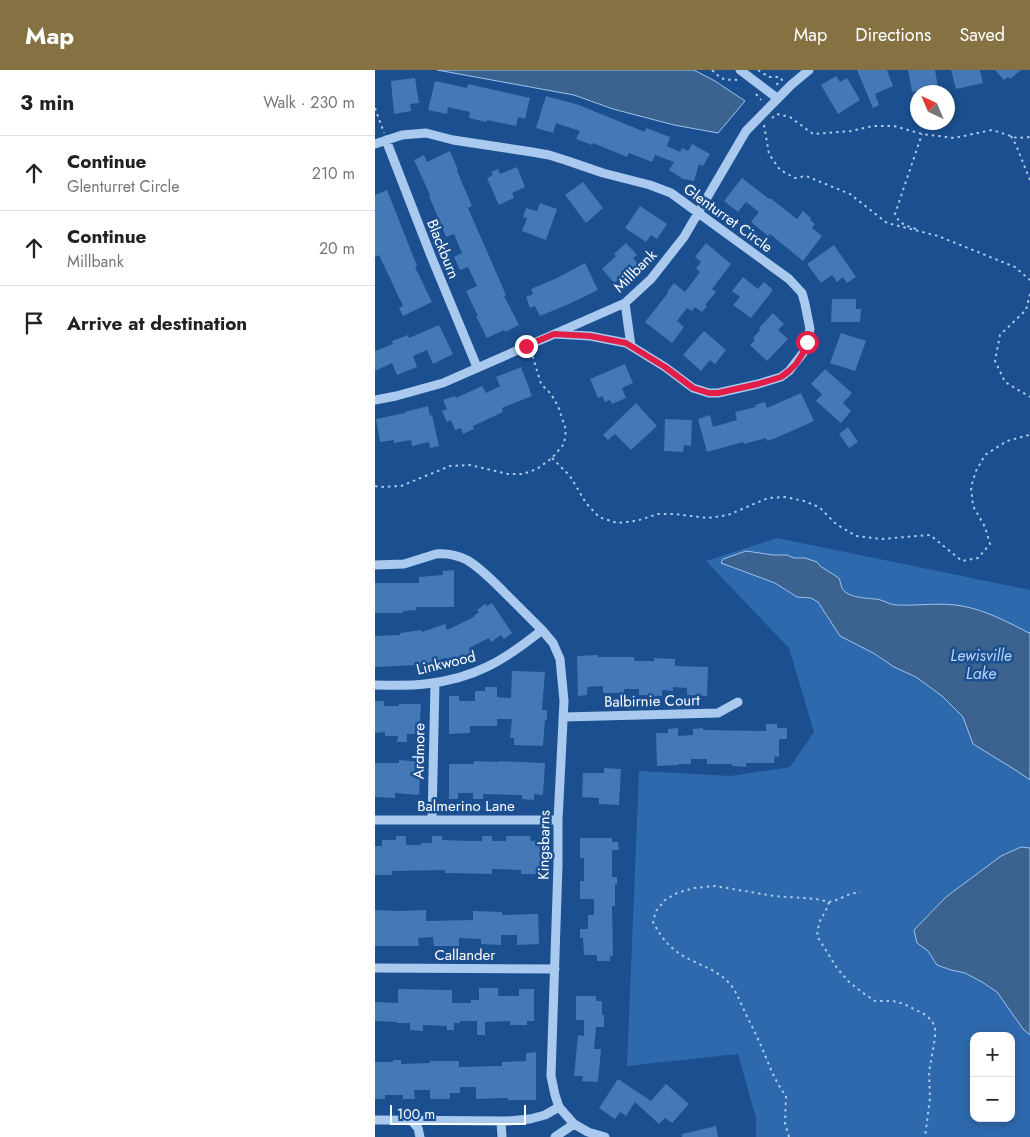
<!DOCTYPE html>
<meta charset="utf-8">
<style>
:root{--surface:#fff;--page:#f6f6f6;--text:#222;--muted:#767676;--line:#e0e0e0;--accent:#857141}
body{margin:0;font-family:Jost,sans-serif;background:var(--page);color:var(--text)}
.controls{position:absolute;right:15px;bottom:15px;display:grid;overflow:hidden;border-radius:10px;box-shadow:0 2px 8px #0003}
.controls button{width:45px;height:45px;display:grid;place-items:center;padding:0;border:0;border-bottom:1px solid var(--line);background:var(--surface);color:var(--text);font:25px sans-serif}
.compass{position:absolute;left:535px;top:15px;width:45px;height:45px;border-radius:50%;background:var(--surface);box-shadow:0 2px 8px #0003;rotate:316deg}
.scale{position:absolute;left:15px;bottom:12px;width:136px;box-sizing:border-box;padding-left:5px;border:2px solid #fff;border-top:0;font-size:14px;line-height:18px;white-space:nowrap;color:#fff;-webkit-text-stroke:4px #1b4f8f;paint-order:stroke}
.stop{position:absolute;width:15px;height:15px;margin:-11px;border:4px solid #e11d48;border-radius:50%;background:#fff}
.stop.end{background:#e11d48;border-color:#fff;box-shadow:0 1px 5px #0008}
.list{margin:0;padding:0;list-style:none}
h2{display:flex;justify-content:space-between;align-items:center;height:65px;margin:0;padding:0 20px;font-size:21px}
h2 small{font-size:16px;font-weight:400;color:var(--muted)}
.list li{display:grid;grid-template-columns:32px 1fr auto;gap:15px;align-items:center;box-sizing:border-box;height:75px;padding:0 20px;border-top:1px solid var(--line)}
.list b{display:block;font-size:19px;white-space:nowrap}
.list p{margin:0;font-size:16px;white-space:nowrap;color:var(--muted)}
.list em{font-size:16px;font-style:normal;color:var(--muted)}
.icon{flex:none;width:28px;height:28px;fill:none;stroke:currentColor;stroke-width:2;stroke-linecap:round;stroke-linejoin:round}
.map{position:relative;flex:none;width:655px;height:1067px;overflow:hidden}
header{display:flex;align-items:center;gap:30px;box-sizing:border-box;height:70px;padding:0 25px;background:var(--accent);color:#fff}
header strong{font-size:24px}
nav{display:flex;gap:28px;margin-inline-start:auto;font-size:18px}
main{display:flex}
aside{flex:1;background:var(--surface)}
.map>svg:first-child{display:block}
.green{fill:#2e69ad;fill-rule:evenodd}
.water{fill:#3c6290;stroke:#9cc4f0}
.building{fill:#4478b7}
.lines{fill:none;stroke-linecap:round;stroke-linejoin:round}
.path{stroke:#a9c9ee;stroke-width:2;stroke-dasharray:2.5 4;stroke-linecap:butt}
.minor{stroke:#a9c9ee;stroke-width:9}
.route{stroke:#e11d48;stroke-width:6}
.labels{text-anchor:middle;stroke-width:5;stroke-linejoin:round;paint-order:stroke}
.street-label{font-size:15px;fill:#fff;stroke:#1b4f8f}
.water-label{font-size:16px;font-style:italic;fill:#b5d3f5;stroke:#1b4f8f}
</style>
<header>
<strong>Map</strong>
<nav><a>Map</a><a>Directions</a><a>Saved</a></nav>
</header>
<main>
<aside>
<h2>3 min<small>Walk · 230 m</small></h2>
<ul class="list">
<li><svg class="icon" aria-label="ahead" viewBox="0 0 24 24"><path d="M12 20V5M6 11l6-6 6 6"/></svg><div><b>Continue</b><p>Glenturret Circle</p></div><em>210 m</em></li>
<li><svg class="icon" aria-label="ahead" viewBox="0 0 24 24"><path d="M12 20V5M6 11l6-6 6 6"/></svg><div><b>Continue</b><p>Millbank</p></div><em>20 m</em></li>
<li><svg class="icon" aria-label="arrive" viewBox="0 0 24 24"><path d="M6 21V4h12l-3 4 3 4H6"/></svg><div><b>Arrive at destination</b></div></li>
</ul>
</aside>
<div class="map">
<svg width="655" height="1067" viewBox="0 0 655 1067">
<rect width="100%" height="100%" fill="#1b4f8f"/>
<path class="green" d="M402 468 655 520V1067H381V1048L363 984 252 996 264 701 355 706 415 697 439 662 414 578 331 491ZM599 966H636V1048H599Z"/>
<path class="water" d="M62 0H319L340 11 370 31 343 63 299 55 238 39 199 25Z
M371 481 398 485H412L419 488H430L442 492 445 496 464 508C466 513 466 519 470 522 478 528 491 528 500 529 507 529 514 535 522 535 544 536 565 532 587 536 610 540 633 552 654 563L655 562V710L642 701 598 674 588 647 567 626 541 607 519 597 500 584 465 566 443 532 436 528 422 527 400 513 346 493 348 489Z
M646 777 655 778V965L648 959 622 922 607 912 590 903 576 900 562 895 553 881 542 873 539 860 571 827 626 786Z"/>
<path class="building" d="M482 0H512L518 16 500 24 504 35 498 38Z
M533 0H560L563 17 537 22Z
M576 0H605L608 13 581 19Z
M620 0H646L635 9 633 7 629 10Z
M461 6 465 12 472 8 485 30 463 44 446 15Z
M40 8 44 33 35 34 36 41 19 44 16 11Z
M60 11 92 18 93 14 155 28 150 49 143 47 141 56 112 50V52L94 48 95 42 73 37 72 44 53 40Z
M171 26 204 35 270 62 271 58 295 67 292 76 305 82 307 78 313 81 317 74 335 84 328 96 324 94 319 111 308 109 294 100 299 92 280 85 277 92 254 83 252 87 218 73 217 75 201 69 205 61 181 53 178 63 161 58Z
M75 81 83 100 82 101 97 136 93 138 131 225 129 226 144 255 130 262 129 260 112 268 101 246H103L91 221 102 216 93 197 85 200 79 187 87 183 79 164 71 167 54 126 55 125 39 90 49 85 52 92Z
M142 97 150 117 137 123 139 128 124 135 112 108 118 105 116 102 123 99 125 104Z
M367 108 394 129 395 128 422 149 428 141 436 148 435 150 440 154 437 158 447 166 428 191 395 164 393 166 376 152 384 142 371 132 363 142 349 131Z
M208 112 228 138 211 153 190 125Z
M12 120 42 196 40 197 57 232 28 246 24 238 28 236 4 185 0 187V125Z
M165 133 182 139 171 170 147 161 152 148 148 147 151 138 162 141Z
M265 136 292 154 282 169 276 165 271 172 250 158Z
M251 173 262 185 258 188 264 195 256 202 254 200 239 213 227 199 241 186 239 184Z
M331 173 356 194 337 219 341 222 330 235 332 236 327 242 320 237 317 241 312 238 302 251 309 257 297 273 270 252 293 223 292 222 299 213 310 222 325 202 321 198 326 192 320 187Z
M459 175 481 207 472 213 468 207 462 212 457 205 446 213 432 194Z
M210 193 223 220 194 234 165 246 160 236 155 238 151 227 158 224 156 219 182 208Z
M368 207 383 219 389 212 398 220 376 248 358 235 365 227 357 221Z
M457 229H481V239H486L485 252H456Z
M398 243 409 254 403 260 413 269 392 291 375 275 380 270 378 268 385 260 384 258Z
M64 255 78 284 58 294 52 280 38 286 42 297 22 305 17 293 0 301V281L18 274 17 271 33 265 34 268Z
M329 261 351 280 340 294 335 290 326 301 308 285Z
M466 263 491 271 480 301 455 293Z
M250 294 258 313 247 318 251 328 237 334 235 330 230 332 227 326 223 328 215 309Z
M146 297 157 326 127 338 128 342 98 356 99 359 88 364 86 358 80 360 76 350 72 352 67 341 72 339 68 330 80 326 81 328 107 316 111 323 125 316 121 307Z
M450 299 477 323 468 333 476 341 466 353 441 331 447 324 436 314Z
M426 323 439 351 401 368 392 371 391 368 369 374 368 372 332 382 323 349 335 345 338 357 362 350 360 342 381 337 380 335 390 332 392 338Z
M261 333 282 356 256 380 240 364 233 370 228 365Z
M53 336 55 346 57 345 64 376 55 378 54 372 37 376 36 370 19 373V370L5 372 1 349 30 343V342Z
M290 349 317 350 316 376 309 375 308 382 289 381Z
M473 357 483 372 474 378 464 364Z
M79 500V537H41V540L28 541V543H0V513H44V507L68 505V501Z
M117 533 137 563 129 569 126 565 116 572 114 568 94 578 98 585 90 589 89 588 71 594 70 588 50 595V597L40 598 39 595 23 596 0 597V566L25 565V563L46 560 47 562 70 554 72 560 99 547V546L104 542 102 540 110 534 112 536Z
M223 585V587H259V591H279V588L300 589V596L333 597 332 626 312 625V618L298 617V621L287 620V626L264 625V619H249V623H228V616L212 617V625L203 626 202 586Z
M137 601 170 602 167 640H172V650H170L168 676 139 675V668H135L137 649H122V656H95V663L74 664V626H84V631H100V621H110V617H122V627L136 628Z
M0 631H9V636H24V634H46L44 664H32V672H22L23 666H10V662L0 663Z
M391 654H402V658H412V669H404V687L400 686 399 693H371V697L357 696V694H332V689H316V694H303V695L282 696 281 663H293V659L303 658V666L318 665V659L328 658V660L391 661Z
M24 690 46 692 44 725 20 723V728L0 727V693H24Z
M99 691 124 692V691L170 693 168 725 159 724V730L147 729V725L108 724V729H98V723H83V729H74V694H99Z
M229 698 246 699 244 735 224 734V728L207 727 208 703H229Z
M21 766H31V775H46V773H57V766H67V770L96 771H107V766H117V771H131V766H155L156 771 167 770V804H146V800L117 799V804L70 803V800L17 801V805H0V776H7V770H21Z
M205 768H237V772H243L244 780H237V807H242V814H240V836H237L238 886H235V891H222V885H209L208 868H205V859H213V845H219V829H205V811H209V788H205Z
M0 840 22 841 51 840V851L98 850V841L127 842V845L163 844 164 874 142 875V865H126V875L106 874V869L84 868V876H59L58 867 43 868 44 876H0Z
M104 918H123V926H144V919H159V951H152V955H135V951L110 952V965H102V951H85V953H79V960H72V956L48 955V961L35 960V953H22V952L0 951V932L23 933V919L77 920V933H96V930H104Z
M201 926H221V931H227V945H229V957H221L219 979H226L223 1012 207 1011 208 1006H199L203 965 209 966V950H201Z
M161 982V1030H133V1028L101 1029V1017H85V1023H75V1029H55V1020H39L40 1029H28V1025H10V1029H0V992H18V990H26V994L55 993V991H84V997L127 996V992L151 991V983Z
M243 1009 276 1031 291 1014 314 1034 297 1053 290 1048 284 1054 260 1032 251 1046 245 1042 240 1049 224 1038Z
M341 1056 343 1067H307V1064Z"/>
<g class="lines">
<path class="path" d="M337 0C349 12 349 9 363 10
M383 0 394 7H405L407 10 401 15
M381 24 386 30
M0 38 9 63
M397 48 402 44 415 47 438 64 476 61 498 56H519L547 64 579 68 617 60 642 68 655 67
M389 55 394 84 405 100 420 108 431 106 475 124 512 153 563 166 640 197 655 210
M636 66 641 75 655 110
M541 159C532 156 524 154 520 144L547 64
M655 224 651 240 625 265 620 291 630 312 655 327
M177 388 195 406 211 433 224 447 242 453 261 451 283 444H299L333 448 353 445 393 428 410 427 429 431 444 437 461 454 481 466 506 469 555 465 587 491 603 488 615 474 610 457 598 436 596 417 601 401 610 385 632 371 654 365 655 363
M0 416 5 417 26 416 75 396 95 395 133 404H148L162 399 177 388 189 374 191 360 183 336 176 324 166 314 157 284
M454 832 453 836 444 853 442 866 462 898 474 912 488 923 500 931H518L529 934 551 945 557 951 560 958V968L554 1002 555 1028 550 1067
M414 1067 410 1053 411 1026C401 1013 396 1000 390 985 384 970 376 955 369 940 364 929 360 918 351 910 342 901 330 897 318 891 298 882 288 871 278 852L281 841 290 830 302 823 319 818 340 816 399 826 441 829 454 832 464 829 475 824 485 822"/>
<path class="minor" d="M365 0 402 28
M11 70 56 186 102 297
M0 74 27 65 51 63 78 70 157 82 174 85 190 90 228 103 275 115 296 123 414 209 427 223 430 234 435 259 432 272 428 283 414 301 406 307 383 314 343 323H334L318 318 290 297 251 273 215 266 179 264
M250 233 256 276
M0 330 21 326 68 313 250 233 276 209 309 167 371 61 416 15 434 0
M0 495 29 494 61 484C72 483 82 485 92 490 104 497 115 508 125 518 139 532 153 546 167 560L178 573 185 589 189 631 183 750V795L176 1006 180 1025 184 1037 199 1054 213 1062 230 1067
M0 615C17 615 34 616 50 614 99 609 130 590 167 560
M188 647 343 643 363 632
M0 750H183
M57 750 60 613
M0 898 180 899
M0 1050 132 1051 155 1049 170 1045 184 1037
M36 1050 43 1058 45 1067
M126 1051 127 1067
M180 1067 199 1054"/>
</g>
<g class="lines">
<path class="route" d="M151 276 179 264 215 266 251 273 290 297 318 318 334 323H343L383 314 406 307 414 301 421 294 428 283 432 272"/>
</g>
<g class="labels">
<g class="street-label">
<text transform="translate(353 148) rotate(36)" y="5">Glenturret Circle</text>
<text transform="translate(68 179) rotate(68)" y="5">Blackburn</text>
<text transform="translate(260 201) rotate(-45)" y="5">Millbank</text>
<text transform="translate(71 593) rotate(-13)" y="5">Linkwood</text>
<text transform="translate(277 631) rotate(-1)" y="5">Balbirnie Court</text>
<text transform="translate(44 681) rotate(-89)" y="5">Ardmore</text>
<text x="91" y="741">Balmerino Lane</text>
<text transform="translate(169 775) rotate(-89)" y="5">Kingsbarns</text>
<text x="90" y="890">Callander</text>
</g>
<g class="water-label">
<text x="606" y="591">Lewisville<tspan x="606" dy="18">Lake</tspan></text>
</g>
</g>
</svg>
<div class="controls">
<button>+</button>
<button>−</button>
</div>
<svg class="compass" viewBox="-18 -18 36 36"><path d="M0-13l5 13h-10z" fill="#e53935"/><path d="M0 13l5-13h-10z" fill="#767676"/></svg>
<div class="scale">100 m</div>
<div class="stop" style="left:432px;top:272px"></div>
<div class="stop end" style="left:151px;top:276px"></div>
</div>
</main>
